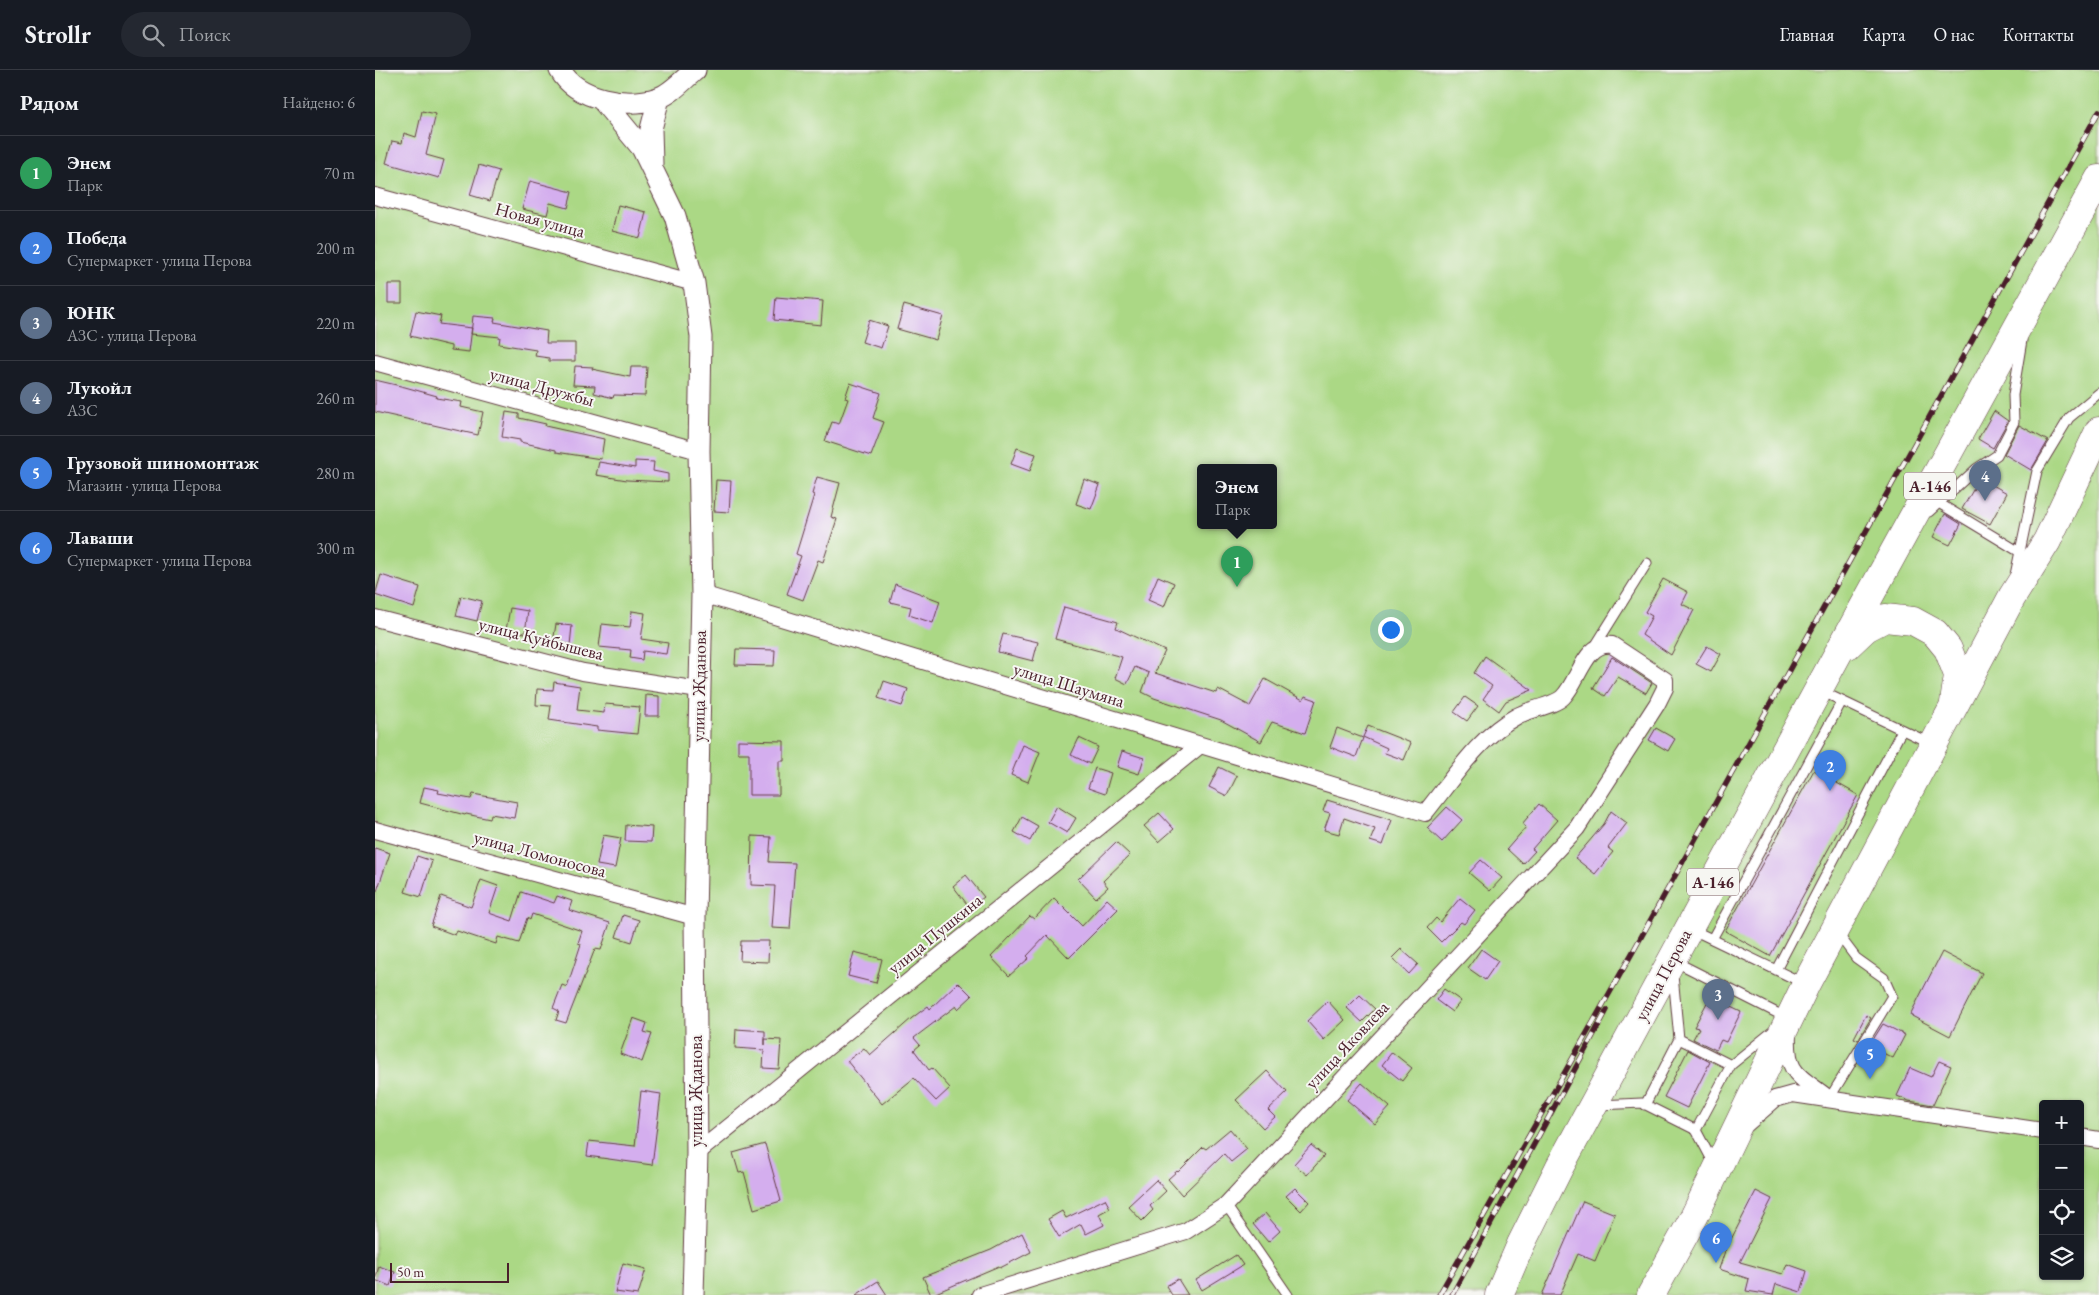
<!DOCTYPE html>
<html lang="ru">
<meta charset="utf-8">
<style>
:root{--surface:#171b24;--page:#242831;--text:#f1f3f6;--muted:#9ea1a6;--line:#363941;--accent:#8c9099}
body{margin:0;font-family:"EB Garamond",serif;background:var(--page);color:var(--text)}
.controls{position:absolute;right:15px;bottom:15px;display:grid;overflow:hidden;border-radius:5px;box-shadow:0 1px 4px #0004}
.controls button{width:45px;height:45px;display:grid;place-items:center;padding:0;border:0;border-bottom:1px solid var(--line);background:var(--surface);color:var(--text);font:25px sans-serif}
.scale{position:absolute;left:15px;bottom:12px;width:119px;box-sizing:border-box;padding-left:5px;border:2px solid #4a1f2b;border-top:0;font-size:14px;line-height:18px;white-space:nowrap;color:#4a1f2b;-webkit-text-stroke:4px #f6f6f2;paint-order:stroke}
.you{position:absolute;left:1015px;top:559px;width:18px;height:18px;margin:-12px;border:4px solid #fff;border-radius:50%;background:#1a73e8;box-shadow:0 0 0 8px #1a73e833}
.badge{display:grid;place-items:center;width:32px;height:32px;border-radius:50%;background:var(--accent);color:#fff;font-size:16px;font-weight:700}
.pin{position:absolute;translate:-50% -41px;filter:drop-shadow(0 1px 2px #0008)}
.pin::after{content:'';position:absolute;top:26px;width:18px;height:15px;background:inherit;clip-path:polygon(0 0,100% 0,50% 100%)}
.popup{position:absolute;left:822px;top:394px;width:80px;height:65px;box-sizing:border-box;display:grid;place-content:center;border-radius:5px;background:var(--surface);filter:drop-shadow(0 1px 4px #0005);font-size:16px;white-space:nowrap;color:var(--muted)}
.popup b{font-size:19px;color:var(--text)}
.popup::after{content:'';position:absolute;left:50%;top:100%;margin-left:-10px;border:10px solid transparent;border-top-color:var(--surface)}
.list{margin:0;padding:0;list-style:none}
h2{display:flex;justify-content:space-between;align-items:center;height:65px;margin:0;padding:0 20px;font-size:21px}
h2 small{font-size:16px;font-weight:400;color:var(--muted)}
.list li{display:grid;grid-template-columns:32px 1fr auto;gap:15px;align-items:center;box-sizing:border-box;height:75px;padding:0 20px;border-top:1px solid var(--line)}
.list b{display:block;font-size:19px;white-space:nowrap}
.list p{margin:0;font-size:16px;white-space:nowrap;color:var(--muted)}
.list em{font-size:16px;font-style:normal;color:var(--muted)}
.icon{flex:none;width:28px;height:28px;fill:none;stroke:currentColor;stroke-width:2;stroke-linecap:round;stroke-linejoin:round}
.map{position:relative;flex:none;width:1724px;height:1225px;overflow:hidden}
header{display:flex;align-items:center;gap:30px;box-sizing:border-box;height:70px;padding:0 25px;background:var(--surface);border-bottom:1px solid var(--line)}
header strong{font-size:24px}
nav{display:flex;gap:28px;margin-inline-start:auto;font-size:18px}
.search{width:350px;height:45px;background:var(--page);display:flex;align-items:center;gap:12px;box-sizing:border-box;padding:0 18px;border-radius:28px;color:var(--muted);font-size:19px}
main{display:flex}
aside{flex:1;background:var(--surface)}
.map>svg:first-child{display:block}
.green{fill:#abd885;stroke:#7a7c58;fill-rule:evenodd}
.building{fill:#d4aeee}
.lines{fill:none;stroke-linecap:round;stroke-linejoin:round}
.service-casing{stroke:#633d43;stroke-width:11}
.minor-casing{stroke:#633d43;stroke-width:18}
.tertiary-casing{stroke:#633d43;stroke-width:23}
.trunk-casing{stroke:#633d43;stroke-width:29}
.service{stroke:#fff;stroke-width:9}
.minor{stroke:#fff;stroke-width:16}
.tertiary{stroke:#fff;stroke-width:21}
.trunk{stroke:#fff;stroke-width:28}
.rail-casing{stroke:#4a1f2b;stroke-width:5.5}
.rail{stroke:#f6f6f2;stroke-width:4;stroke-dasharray:11;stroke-linecap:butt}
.labels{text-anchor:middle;stroke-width:4;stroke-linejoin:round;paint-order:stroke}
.shield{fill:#f6f6f2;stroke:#7e6067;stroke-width:1}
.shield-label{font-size:16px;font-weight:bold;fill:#4a1f2b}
.street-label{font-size:18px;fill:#4a1f2b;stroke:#f6f6f2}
</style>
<header>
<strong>Strollr</strong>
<div class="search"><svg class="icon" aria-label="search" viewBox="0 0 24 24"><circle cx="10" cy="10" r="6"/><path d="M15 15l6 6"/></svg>Поиск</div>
<nav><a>Главная</a><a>Карта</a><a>О нас</a><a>Контакты</a></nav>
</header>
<main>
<aside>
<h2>Рядом<small>Найдено: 6</small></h2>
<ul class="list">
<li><span class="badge" style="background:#2e9e5b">1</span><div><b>Энем</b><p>Парк</p></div><em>70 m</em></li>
<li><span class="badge" style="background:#3f7fe0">2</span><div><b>Победа</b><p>Супермаркет · улица Перова</p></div><em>200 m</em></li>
<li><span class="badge" style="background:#5c6f8a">3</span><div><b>ЮНК</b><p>АЗС · улица Перова</p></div><em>220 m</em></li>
<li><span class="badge" style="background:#5c6f8a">4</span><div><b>Лукойл</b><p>АЗС</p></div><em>260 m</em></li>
<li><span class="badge" style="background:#3f7fe0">5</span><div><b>Грузовой шиномонтаж</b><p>Магазин · улица Перова</p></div><em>280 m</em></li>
<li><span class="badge" style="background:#3f7fe0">6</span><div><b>Лаваши</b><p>Супермаркет · улица Перова</p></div><em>300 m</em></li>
</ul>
</aside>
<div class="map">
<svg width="1724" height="1225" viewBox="0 0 1724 1225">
<rect width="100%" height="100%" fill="#f6f6f2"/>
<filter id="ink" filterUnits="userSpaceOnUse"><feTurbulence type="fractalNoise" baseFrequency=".02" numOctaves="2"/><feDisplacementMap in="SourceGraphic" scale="10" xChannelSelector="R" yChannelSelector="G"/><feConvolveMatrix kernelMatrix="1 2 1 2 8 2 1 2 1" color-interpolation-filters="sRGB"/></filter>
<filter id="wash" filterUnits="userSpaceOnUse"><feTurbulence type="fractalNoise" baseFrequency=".0096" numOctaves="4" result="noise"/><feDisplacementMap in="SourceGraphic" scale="20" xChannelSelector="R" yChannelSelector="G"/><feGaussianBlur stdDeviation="1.12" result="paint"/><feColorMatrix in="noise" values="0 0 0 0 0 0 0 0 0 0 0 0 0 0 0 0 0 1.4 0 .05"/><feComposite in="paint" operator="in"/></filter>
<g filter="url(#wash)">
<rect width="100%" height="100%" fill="#f0e5cd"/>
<path class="green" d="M0 0H1724V1225H0ZM826 398H898V456H826ZM1668 1034H1705V1206H1668Z"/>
<g id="blocks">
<path class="building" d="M47 41 61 44 51 85 69 90 64 108 11 93 17 71 27 73 29 63 41 67Z
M104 95 124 101 115 131 95 125Z
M155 111 197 122 193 138 175 133 172 145 147 139Z
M243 135 271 142 265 168 237 161Z
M13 214H27V233H13Z
M401 227 448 231 446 255 399 250Z
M529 235 568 246 561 270 522 259Z
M41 241 66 246 64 254 97 258 94 282 76 280V276L35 266Z
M98 246 120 248 119 252 172 261 171 273H200V291H174V288L160 286 161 280 124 274 125 267 96 264Z
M494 250 513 256 506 278 487 272Z
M200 296 218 297 217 299 255 307 256 297H272L270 326 239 325 238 328 219 323 220 316 198 315Z
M0 310 30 317 62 326 61 328 87 332 86 337 108 342 103 365 0 342Z
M475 313 506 323 498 348 509 352 496 386 450 371 457 352 464 354 473 329 470 328Z
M1619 341 1633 351 1618 378 1603 369Z
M131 342 144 344V348L171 354 170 356 229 369 226 389 181 382V380L145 372V370L127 367Z
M1644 355 1673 371 1656 400 1629 384Z
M642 378 661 384 655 401 636 394Z
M260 391 279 392 278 401 293 404V412L252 410 221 405 224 392 260 398Z
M442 407 465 413 456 447 462 449 448 492 443 490 428 530 412 524 426 486 421 484 439 425 437 424Z
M1605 408 1632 423 1615 454 1587 439Z
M709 409 725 415 716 439 701 434Z
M341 410 356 411 354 442 339 441Z
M1570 444 1586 454 1575 475 1558 467Z
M6 505 45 517 39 538 0 525Z
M783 506 799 513 789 537 773 530Z
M1288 509 1313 522 1307 534 1319 540 1296 585 1267 565 1277 546 1270 542Z
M520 514 565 531 558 553 534 545 536 537 515 532Z
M86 526 107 531 102 551 81 546Z
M689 537 743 552 741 558 790 581 780 603 841 623 843 619 875 636 890 609 928 630 930 626 941 630 930 663 897 652 886 672 846 650 779 628 767 622 774 603 760 597 752 614 740 608 747 587 680 569Z
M135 538 153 541 150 563 131 560Z
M257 541 270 543 266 569 293 573 291 584 268 581 267 590 255 588 256 580 224 577 227 554 255 557Z
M181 554 197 556 195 575 178 573Z
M628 564 663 572 658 591 623 582Z
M1332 576 1346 584 1336 602 1321 594Z
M361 579 400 580 399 596 360 595Z
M1110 586 1157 620 1131 631 1124 641 1108 629 1117 616 1099 603Z
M1237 587 1277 613 1271 623 1243 607 1230 626 1218 618Z
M509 611 533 619 527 636 503 628Z
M179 612 205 616 202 640 229 643 230 634 265 637 262 664 222 660V657L174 650 176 636 161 635 162 619 178 620Z
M271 625 284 626V646H270Z
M1090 627 1103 636 1092 651 1079 642Z
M993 656 1036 673 1029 690 1010 683 1012 678 988 667Z
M962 658 988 668 981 687 955 677Z
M1281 658 1300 669 1293 681 1274 670Z
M704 668 723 677 715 694 696 685Z
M363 670 409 671V691H404V725H374V683H363Z
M648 675 665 682 653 712 636 705Z
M747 681 769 688 764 704 742 697Z
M844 697 862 706 852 726 834 717Z
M720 698 736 703 730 724 713 718Z
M1439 700 1483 725 1395 886 1350 861Z
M49 717 64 720 63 723 96 729 98 724 142 732 139 748 116 744 115 749 91 744 90 745 45 733Z
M952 730 1017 750 1008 775 995 771 1000 759 969 748 964 764 949 760 955 743 948 741Z
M1164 734 1182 750 1157 779 1160 781 1148 794 1132 779 1151 757 1147 754Z
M682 736 701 748 692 763 673 752Z
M1072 737 1087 750 1067 772 1052 758Z
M1236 741 1252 753 1233 778 1238 782 1220 804 1200 788 1229 754Z
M784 743 799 759 784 772 769 756Z
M647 747 663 756 655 771 639 762Z
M251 755 277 757 276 772 250 771Z
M228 765 246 768 240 798 222 795Z
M377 766 396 767 394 792 420 793 415 859 397 858 400 816 376 815Z
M741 772 755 785 728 811 733 817 721 828 703 809Z
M0 778 15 783 2 821 0 820Z
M42 786 57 791 46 827 30 822Z
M1106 790 1127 808 1115 821 1094 803Z
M591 805 609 827 595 838 578 816Z
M106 810 123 816 114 843 137 851 146 822 179 833 182 826 197 831 194 840 235 853 226 880 220 879 191 953 181 950 184 941 178 938 187 915 192 917 206 874 203 873 207 861 157 844 155 850 152 848 144 873 123 867 121 874 82 861 80 865 56 856 66 826 96 837Z
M679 828 707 856 732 829 743 839 694 888 672 865 652 886 654 888 634 906 616 887 655 846 659 849Z
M1085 828 1100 840 1089 854 1086 852 1066 872 1052 858 1061 848 1065 852Z
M248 845 264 850 257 872 241 867Z
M366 871H394L393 892 365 891Z
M1026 879 1043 894 1034 904 1017 888Z
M1106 879 1123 891 1110 910 1093 898Z
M479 882 507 889 501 913 473 906Z
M1567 882 1607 903 1575 966 1535 945Z
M583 912 597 926 583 939 581 936 539 968 545 975 539 980 554 1000 557 998 575 1018 561 1031 539 1008 507 1034 472 991 489 978 495 985 537 948 553 936 555 939Z
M1069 919 1086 931 1077 942 1061 930Z
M985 925 1000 939 987 952 972 938Z
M1335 927 1366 942 1351 972 1346 970 1341 980 1318 969 1324 958 1319 957Z
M953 931 970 950 949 970 932 951Z
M1491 945 1496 948 1483 970 1479 968Z
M258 948 272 953 269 962 277 964 267 992 245 984Z
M1508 954 1530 965 1518 988 1494 976Z
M361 959 390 961V975V969L406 970 404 999 388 998 389 980 360 978Z
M1313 980 1335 992 1312 1038 1289 1027Z
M1017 982 1037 998 1027 1011 1007 995Z
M1564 991 1576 996 1558 1035 1534 1031 1522 1026 1535 998 1556 1007Z
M892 1001 912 1022 893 1040 900 1047 888 1058 861 1030Z
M987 1013 1015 1037 1000 1054 972 1030Z
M266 1021 286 1024 277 1095 212 1086 214 1071 260 1076Z
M855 1059 872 1079 856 1092 849 1084 807 1125 793 1109 802 1101 803 1102 828 1077 831 1079Z
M390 1074 406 1131 379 1139 369 1102 364 1103 358 1083Z
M936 1075 949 1086 932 1105 919 1094Z
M781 1110 791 1121 775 1136 778 1140 767 1151 753 1136Z
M920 1118 934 1132 926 1141 911 1126Z
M1381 1121 1397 1129 1365 1192 1408 1204 1412 1194 1432 1201 1426 1222 1401 1214 1398 1225 1371 1221 1374 1209 1344 1199 1350 1181Z
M730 1129 735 1138 724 1144 729 1155 711 1164 706 1154 684 1167 673 1149 687 1141 691 1148Z
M1208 1131 1240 1144 1220 1191 1203 1184 1185 1225H1167Z
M890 1143 905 1161 893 1172 878 1154Z
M647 1163 656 1182 625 1198 624 1196 556 1225 548 1207 616 1180Z
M861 1185 868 1195 827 1220 821 1210Z
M248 1193 271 1199 263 1225 240 1222Z
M4 1196 20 1202 15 1216 0 1210Z
M803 1209 813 1225H797L791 1216Z
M503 1211 512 1225H481Z"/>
</g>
</g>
<g filter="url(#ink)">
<use href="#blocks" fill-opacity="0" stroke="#633d43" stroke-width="1"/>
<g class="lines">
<g class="service-casing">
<path id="service" d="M1562 432 1643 481
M1554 442 1601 399 1622 385 1639 352 1638 325 1647 270
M1640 505 1662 401 1694 348 1724 323
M1219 578 1272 493
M1446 621 1557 674
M1316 859 1428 913
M1337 869 1467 631
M1299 891 1412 948
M1401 900 1527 660
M1304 969 1356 995
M1454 1029 1517 926 1509 908 1481 888 1463 864
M1224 1035 1267 1033 1321 1060 1339 1094
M1270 1035 1304 969 1298 905
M1321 1060 1356 995 1398 961
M851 1135 913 1225"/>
</g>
<g class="minor-casing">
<path id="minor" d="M0 126 319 213
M0 292 324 381
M327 524 1050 743C1077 710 1103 667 1142 646 1154 639 1179 636 1188 627 1204 611 1210 571 1237 575L1290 610V618L1282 634 1202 758 851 1135 811 1161 605 1225
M0 548 208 602 324 620
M0 760 320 847
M1413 963C1411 1004 1422 1004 1453 1028
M1369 1056 1400 1029 1418 1024 1668 1061
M1705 1067 1724 1070
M322 1083 824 676"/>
</g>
<g class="tertiary-casing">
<path id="tertiary" d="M185 0C202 30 252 38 283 28 296 24 309 9 320 0
M228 31 267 78 300 146 319 213 326 267 324 381 327 524 320 847 322 1083 318 1225
M277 94 276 59 284 28"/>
</g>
<g class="trunk-casing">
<path id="trunk" d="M1473 575 1491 558 1510 548 1538 551 1560 563 1573 579 1583 605 1579 633
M1124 1225 1146 1174 1184 1098 1460 589 1724 109
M1276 1225 1318 1149 1431 914 1637 527 1672 471 1724 361"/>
</g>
<use href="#service" class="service"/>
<use href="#minor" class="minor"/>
<use href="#tertiary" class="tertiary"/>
<use href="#trunk" class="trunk"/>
<g class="rail-casing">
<path id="rail" d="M1064 1225 1260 878 1724 41
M1077 1225 1232 940"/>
</g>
<use href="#rail" class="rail"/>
</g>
</g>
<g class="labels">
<g class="shield">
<rect x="1529" y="402.5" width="52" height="27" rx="4"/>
<rect x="1312" y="798.5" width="52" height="27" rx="4"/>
</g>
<g class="shield-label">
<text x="1555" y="422">А-146</text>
<text x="1338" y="818">А-146</text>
</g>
<g class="street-label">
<text transform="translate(165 150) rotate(15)" y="6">Новая улица</text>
<text transform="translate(167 317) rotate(15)" y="6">улица Дружбы</text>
<text transform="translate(166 569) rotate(14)" y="6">улица Куйбышева</text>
<text transform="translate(694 615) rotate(17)" y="6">улица Шаумяна</text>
<text transform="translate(324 616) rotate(-89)" y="6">улица Жданова</text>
<text transform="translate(165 784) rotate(15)" y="6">улица Ломоносова</text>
<text transform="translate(560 864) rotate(-39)" y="6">улица Пушкина</text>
<text transform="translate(1288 905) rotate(-62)" y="6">улица Перова</text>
<text transform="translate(972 975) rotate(-47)" y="6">улица Яковлева</text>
<text transform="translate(321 1021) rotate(-90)" y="6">улица Жданова</text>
</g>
</g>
</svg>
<div class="controls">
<button>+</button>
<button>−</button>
<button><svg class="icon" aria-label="locate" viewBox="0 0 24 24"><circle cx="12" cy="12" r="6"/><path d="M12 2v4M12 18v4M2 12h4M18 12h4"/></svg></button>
<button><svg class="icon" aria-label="layers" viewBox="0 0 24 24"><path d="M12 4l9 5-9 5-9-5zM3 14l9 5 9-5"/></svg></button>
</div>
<div class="scale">50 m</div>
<div class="you"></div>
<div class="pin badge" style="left:862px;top:517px;background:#2e9e5b">1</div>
<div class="popup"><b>Энем</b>Парк</div>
<div class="pin badge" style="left:1455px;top:721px;background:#3f7fe0">2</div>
<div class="pin badge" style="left:1343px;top:950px;background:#5c6f8a">3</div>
<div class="pin badge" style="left:1610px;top:431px;background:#5c6f8a">4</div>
<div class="pin badge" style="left:1495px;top:1009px;background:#3f7fe0">5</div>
<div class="pin badge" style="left:1341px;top:1193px;background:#3f7fe0">6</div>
</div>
</main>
